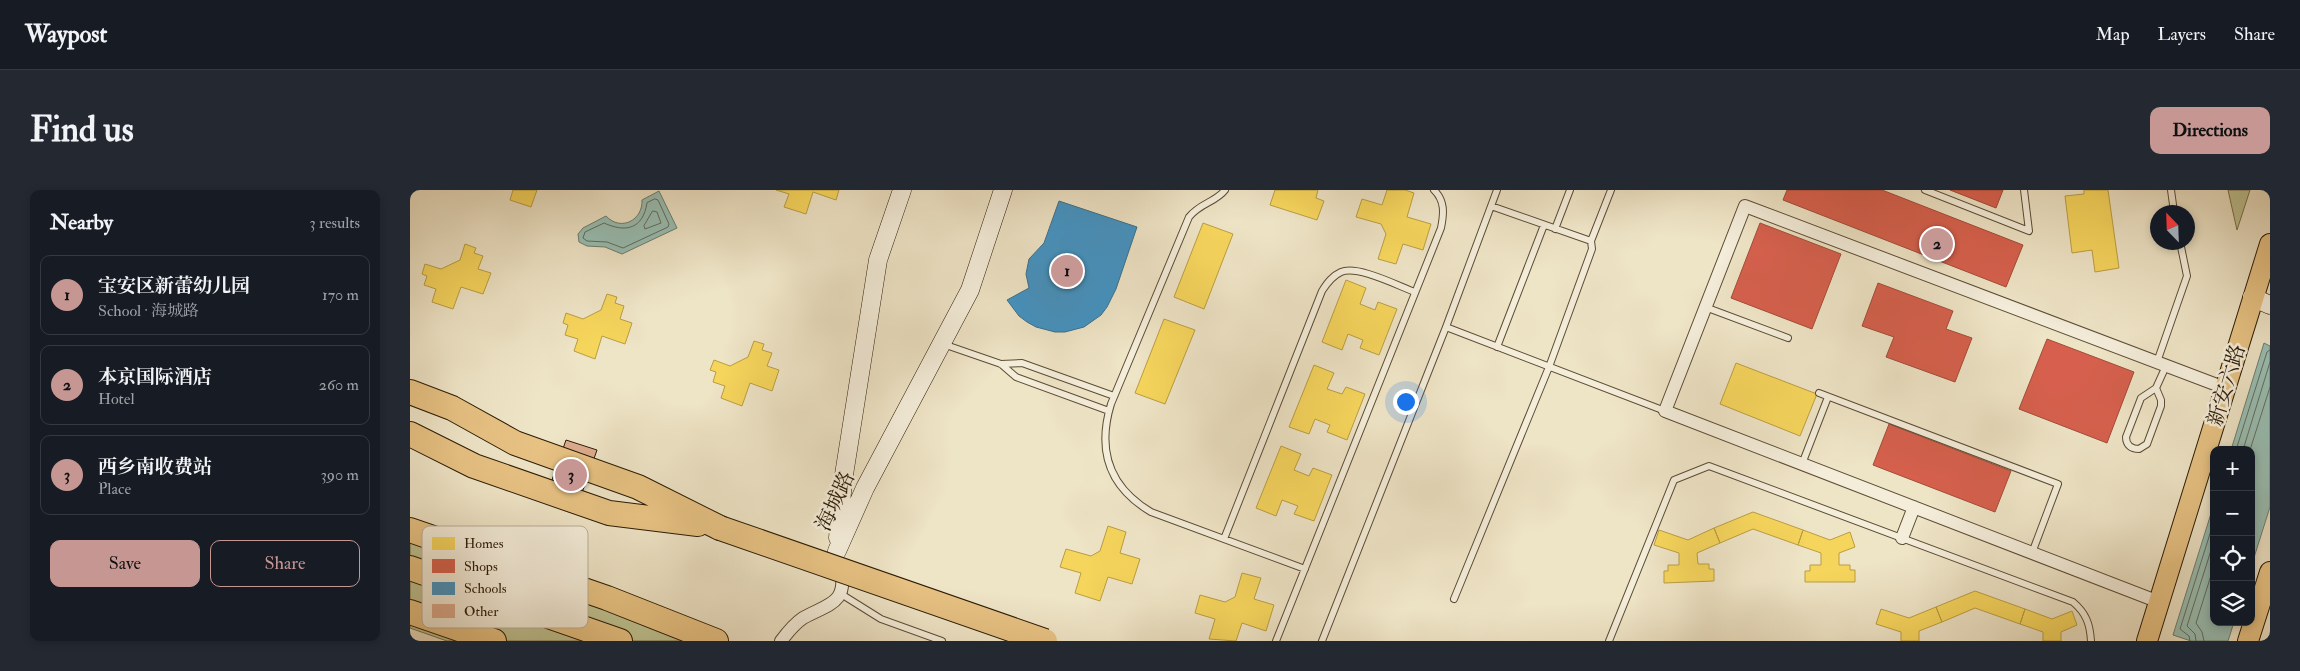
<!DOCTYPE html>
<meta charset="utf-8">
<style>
:root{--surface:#171b24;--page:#242831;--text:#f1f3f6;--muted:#9ea1a6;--line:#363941;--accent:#c59692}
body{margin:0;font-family:"IM FELL Double Pica","Noto Serif SC",serif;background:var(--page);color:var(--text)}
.controls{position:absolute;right:15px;bottom:15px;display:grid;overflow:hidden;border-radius:10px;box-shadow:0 2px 8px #0003}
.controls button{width:45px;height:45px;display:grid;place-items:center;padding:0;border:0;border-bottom:1px solid var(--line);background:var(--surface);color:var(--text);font:25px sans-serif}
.compass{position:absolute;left:1740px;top:15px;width:45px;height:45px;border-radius:50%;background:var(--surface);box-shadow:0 2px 8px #0003;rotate:337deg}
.you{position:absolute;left:995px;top:211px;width:18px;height:18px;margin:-12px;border:4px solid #fff;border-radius:50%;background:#1a73e8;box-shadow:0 0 0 8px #1a73e833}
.badge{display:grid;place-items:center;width:32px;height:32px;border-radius:50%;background:var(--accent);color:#111;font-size:16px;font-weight:700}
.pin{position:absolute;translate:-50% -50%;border:2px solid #fff;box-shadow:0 1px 5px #0006}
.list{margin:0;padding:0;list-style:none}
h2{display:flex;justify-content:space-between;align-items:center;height:65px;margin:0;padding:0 20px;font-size:21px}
h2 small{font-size:16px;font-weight:400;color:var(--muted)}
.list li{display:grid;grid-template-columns:32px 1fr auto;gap:15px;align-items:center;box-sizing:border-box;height:80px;margin:0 10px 10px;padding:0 10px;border:1px solid var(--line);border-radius:10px}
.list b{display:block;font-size:19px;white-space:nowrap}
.list p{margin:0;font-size:16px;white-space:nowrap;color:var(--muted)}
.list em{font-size:16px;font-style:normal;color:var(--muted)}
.actions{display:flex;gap:10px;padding:15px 20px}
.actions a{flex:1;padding:11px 0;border:1px solid var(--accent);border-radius:10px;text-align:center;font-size:18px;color:var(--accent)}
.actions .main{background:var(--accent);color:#111}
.icon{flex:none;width:28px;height:28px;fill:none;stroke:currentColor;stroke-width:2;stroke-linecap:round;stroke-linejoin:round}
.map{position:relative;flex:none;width:1860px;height:451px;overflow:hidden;border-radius:10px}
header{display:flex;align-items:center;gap:30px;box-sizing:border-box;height:70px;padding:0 25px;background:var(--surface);border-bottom:1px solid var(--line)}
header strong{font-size:24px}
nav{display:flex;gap:28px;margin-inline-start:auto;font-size:18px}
.intro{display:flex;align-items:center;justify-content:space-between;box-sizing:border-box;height:120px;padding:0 30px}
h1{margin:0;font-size:35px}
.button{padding:12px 22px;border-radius:10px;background:var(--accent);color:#111;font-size:18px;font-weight:700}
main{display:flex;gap:30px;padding:0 30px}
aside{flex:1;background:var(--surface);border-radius:10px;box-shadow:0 2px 8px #0003}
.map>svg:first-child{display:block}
.green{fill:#bfc291;stroke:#756e4b}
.water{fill:#99bfb4;stroke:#6d7d6e}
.homes{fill:#f6d55c;stroke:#b99d42}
.shops{fill:#d6604d;stroke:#a34b37}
.schools{fill:#4393c3;stroke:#3c6f8a}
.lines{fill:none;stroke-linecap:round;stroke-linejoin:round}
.shore{stroke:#626d5c;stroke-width:1}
.building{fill:#ddab8f;stroke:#2b1b05}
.service-casing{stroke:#5c4d35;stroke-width:8}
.minor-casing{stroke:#5c4d35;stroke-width:14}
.secondary-casing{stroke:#2b1b05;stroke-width:19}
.primary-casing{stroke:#2b1b05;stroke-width:22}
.motorway-casing{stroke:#2b1b05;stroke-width:26}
.service{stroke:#f4edda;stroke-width:6}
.minor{stroke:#f4edda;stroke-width:12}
.secondary{stroke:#f4edda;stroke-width:18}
.primary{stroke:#e7c283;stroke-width:20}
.motorway{stroke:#e7c283;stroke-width:24}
.motorway-bridge-casing{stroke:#2b1b05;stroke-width:26;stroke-linecap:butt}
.motorway-bridge{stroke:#e7c283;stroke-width:24}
.labels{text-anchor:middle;stroke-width:5;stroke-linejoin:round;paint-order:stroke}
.street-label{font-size:21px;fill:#2b1b05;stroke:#f4edda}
.key{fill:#f4edda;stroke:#b8ae9a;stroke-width:1}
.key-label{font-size:14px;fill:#2b1b05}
</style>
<header>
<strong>Waypost</strong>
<nav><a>Map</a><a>Layers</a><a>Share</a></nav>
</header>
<div class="intro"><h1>Find us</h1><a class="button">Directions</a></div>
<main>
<aside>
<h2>Nearby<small>3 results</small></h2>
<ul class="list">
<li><span class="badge">1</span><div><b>宝安区新蕾幼儿园</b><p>School · 海城路</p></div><em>170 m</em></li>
<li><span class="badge">2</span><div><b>本京国际酒店</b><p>Hotel</p></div><em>260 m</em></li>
<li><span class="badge">3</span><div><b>西乡南收费站</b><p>Place</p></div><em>390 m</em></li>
</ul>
<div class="actions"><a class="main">Save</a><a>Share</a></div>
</aside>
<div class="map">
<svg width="1860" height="451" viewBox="0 0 1860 451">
<rect width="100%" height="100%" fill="#eee4c6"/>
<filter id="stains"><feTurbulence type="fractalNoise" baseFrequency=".004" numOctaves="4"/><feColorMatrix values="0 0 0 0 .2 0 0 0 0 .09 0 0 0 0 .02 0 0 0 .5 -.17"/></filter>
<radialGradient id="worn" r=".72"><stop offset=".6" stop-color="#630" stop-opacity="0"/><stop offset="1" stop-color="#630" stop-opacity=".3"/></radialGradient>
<path class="green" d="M1818 0H1840L1827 40Z
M0 342 314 451H37L0 438Z"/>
<path class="water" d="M249 1 267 38 212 64 195 57 177 56 169 52 168 44 173 38 196 26C211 42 233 30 232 10Z
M1854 153 1860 156V317L1841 377V260H1821Z
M1804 314V432H1824L1818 451H1781L1763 445Z"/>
<path class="homes" d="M103 0H127L121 17 100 10Z
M366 0H429L426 10 403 2 396 24 374 17 379 4Z
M865 0H908L906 8 914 11 907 30 860 15Z
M977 0H995L1004 3 997 27 1021 34 1013 60 993 54 986 74 968 69 976 44 971 34 946 27 952 9 972 15Z
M1674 0H1698L1709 78 1685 82 1682 60 1662 63 1655 6 1674 4Z
M793 33 823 44 794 119 764 107Z
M55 54 66 58 64 63 73 66 68 79 81 83 73 104 51 97 43 119 22 112 26 99 14 95 17 86 12 84 15 74 31 79 50 70Z
M936 90 956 98 950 114 965 120 968 112 987 119 969 165 950 158 953 150 938 144 932 160 912 152Z
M197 104 207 107 205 113 214 116 210 129 222 133 215 154 192 146 185 169 164 161 168 149 155 145 158 135 153 133 156 123 173 129 191 120Z
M754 129 785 140 755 214 725 203Z
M344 151 354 154 352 160 362 163 357 176 369 180 362 201 340 193 332 216 311 208 315 196 303 192 306 182 300 180 304 170 320 176 338 167Z
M1326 173 1407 204 1390 246 1310 214Z
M904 175 924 183 917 199 932 204 936 197 955 204 937 250 917 242 920 235 905 229 899 244 879 237Z
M871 256 891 264 884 280 899 286 903 278 922 285 904 331 884 324 888 316 872 310 866 326 846 318Z
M1343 322 1393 340 1388 355 1343 339 1310 353 1304 338Z
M698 336 716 342 710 363 730 369 722 394 698 387 690 411 665 403 671 383 650 377 656 359 681 366 690 361Z
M1304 338 1310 353 1287 363 1288 374H1299V379H1304V391L1254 393V381H1258V375H1269V363L1244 355 1249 340 1278 350Z
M1393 340 1420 350 1440 342 1445 357 1429 363V375H1440V380H1445V392H1395V381H1400V375H1411V363L1388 355Z
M832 383 851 388 844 409 864 415 856 441 832 433 826 451 799 449 805 429 785 423 790 405 815 412 825 407Z
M1565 401 1615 419 1610 434 1565 418 1532 432 1526 417Z
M1526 417 1532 432 1509 441V451H1491V442L1466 434 1471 419 1499 428Z
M1615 419 1642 429 1662 421 1667 435 1651 442V451H1633V442L1610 434Z"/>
<path class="shops" d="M1377 0H1472L1613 55 1596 97 1373 10Z
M1540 0H1593L1586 18Z
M1350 33 1431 64 1402 139 1321 108Z
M1468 93 1543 121 1536 139 1562 148 1545 192 1476 167 1484 147 1452 136Z
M1637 149 1724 182 1697 253 1609 219Z
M1479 234 1601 281 1585 322 1463 275Z"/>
<path class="schools" d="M649 11 727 37 706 99 697 117 691 125 674 137 655 142H645L626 137 617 132 609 126 597 110 619 98 616 84 619 69 634 53Z"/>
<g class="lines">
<path class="shore" d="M245 9 248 10 259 34 258 37 213 58 197 52 177 51 173 48 175 42 194 33C216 43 233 39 237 13Z
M243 21 247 22 251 33 235 39 234 36Z
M1826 260 1857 162 1860 160
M1833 260 1860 172
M1840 260 1860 197
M1780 451 1779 446 1770 439 1804 331
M1786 451 1785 444 1777 436 1804 351
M1794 451 1792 442 1786 433 1804 376"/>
</g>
<path class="building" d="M156 250 187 260 166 320 135 310Z"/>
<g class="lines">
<g class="service-casing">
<path id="service" d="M815 0C806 12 790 13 779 27L701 214C687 260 699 297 741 322L895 379
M1515 0 1619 41 1614 0
M1761 0 1764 22
M1081 16 1181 51
M1145 39 1160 0
M1295 117 1378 148
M1036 137 1255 221
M533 154 591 174 606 187 699 221
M1087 157 1134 35
M1747 172 1777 86 1770 52
M591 174 612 173 704 206
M1746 198 1751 210V216L1737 254 1729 259C1721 259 1716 255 1716 247L1731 208Z
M1746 198 1756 176
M1409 203 1648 294 1622 363
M1392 274 1418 207
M814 349 912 101C917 93 922 86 931 82 948 75 988 96 1005 102
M431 404 471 429 532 451
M1044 409 1139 177 1182 59 1181 51 1201 0
M866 451 1031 38C1034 23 1035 11 1024 0
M912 451 1036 137 1087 0
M1199 451 1264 290 1299 276 1663 412C1676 423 1680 434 1681 451"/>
</g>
<g class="minor-casing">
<path id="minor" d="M1492 348 1504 317
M1749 412 1255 221 1335 16 1815 198
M371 451C377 443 384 434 393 428 418 414 438 414 431 379"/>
</g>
<g class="secondary-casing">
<path id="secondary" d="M1842 107 1860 115
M428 348 433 291 468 70 492 0
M427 361 455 298 560 100 593 0"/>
</g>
<g class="primary-casing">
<path id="primary" d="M1737 451 1860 54
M1838 451 1860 382"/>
</g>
<g class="motorway-casing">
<path id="motorway" d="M0 202 42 218 105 253 228 297 310 338
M0 244 64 276 199 323 288 334
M0 340 197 408 306 451
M0 378 210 451
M0 422 84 451"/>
</g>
<use href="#service" class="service"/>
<use href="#minor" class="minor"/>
<use href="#secondary" class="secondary"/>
<use href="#primary" class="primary"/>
<use href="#motorway" class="motorway"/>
<g class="motorway-bridge-casing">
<path id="motorway-bridge" d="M310 338 635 451"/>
</g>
<use href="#motorway-bridge" class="motorway-bridge"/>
</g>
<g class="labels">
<g class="street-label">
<text transform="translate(1816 195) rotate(-73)" y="7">新安六路</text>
<text transform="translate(425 311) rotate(-65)" y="7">海城路</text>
</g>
</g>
<rect x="12" y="336" width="166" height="102" rx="8" class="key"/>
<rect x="22" y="347" width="23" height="13" fill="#f6d55c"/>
<rect x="22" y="369" width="23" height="14" fill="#d6604d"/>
<rect x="22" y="392" width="23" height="13" fill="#4393c3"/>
<rect x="22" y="414" width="23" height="14" fill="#ddab8f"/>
<g class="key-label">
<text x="54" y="358">Homes</text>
<text x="54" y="381">Shops</text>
<text x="54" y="403">Schools</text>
<text x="54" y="426">Other</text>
</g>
<rect width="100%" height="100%" filter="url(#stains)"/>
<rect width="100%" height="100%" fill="url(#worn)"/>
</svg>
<div class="controls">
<button>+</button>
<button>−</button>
<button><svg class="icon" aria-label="locate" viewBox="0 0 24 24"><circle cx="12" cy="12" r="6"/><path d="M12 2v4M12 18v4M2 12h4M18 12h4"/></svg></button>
<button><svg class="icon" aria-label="layers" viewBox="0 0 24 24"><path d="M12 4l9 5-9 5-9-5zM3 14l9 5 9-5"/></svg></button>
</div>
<svg class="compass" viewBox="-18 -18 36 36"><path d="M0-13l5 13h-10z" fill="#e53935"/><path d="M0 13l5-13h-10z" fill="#9ea1a6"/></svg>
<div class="you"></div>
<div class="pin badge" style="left:657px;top:81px">1</div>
<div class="pin badge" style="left:1527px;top:54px">2</div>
<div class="pin badge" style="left:161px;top:285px">3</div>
</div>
</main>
